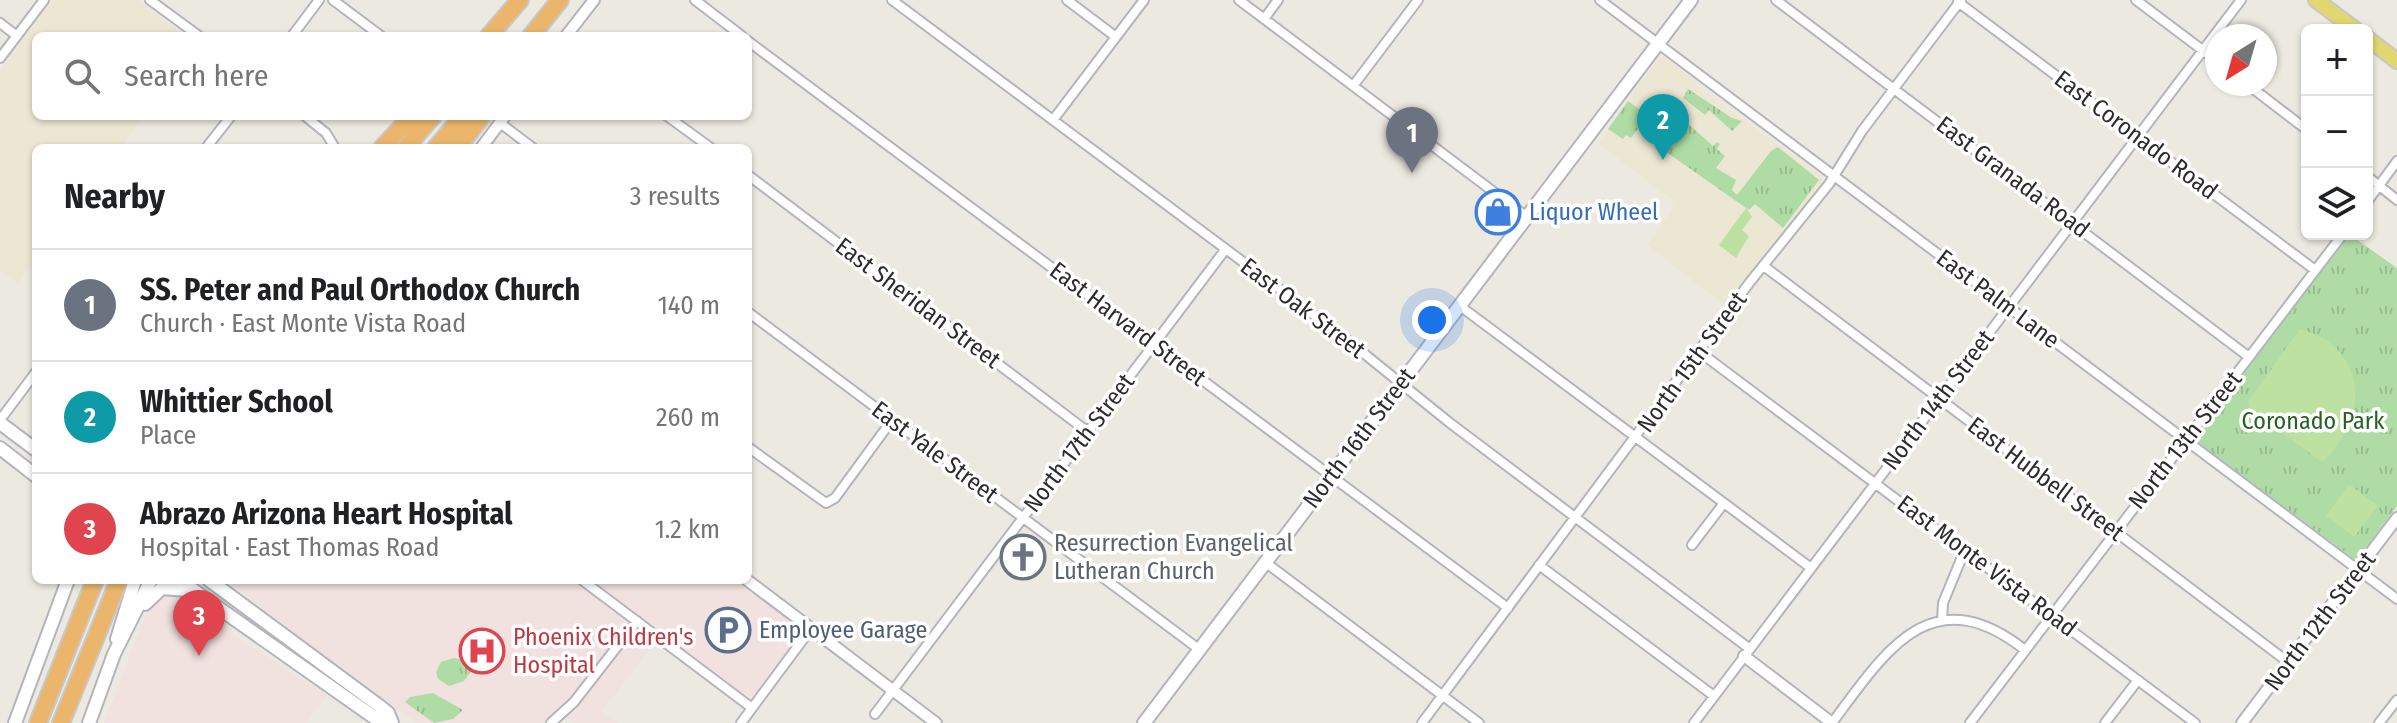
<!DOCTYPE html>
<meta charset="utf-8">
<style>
:root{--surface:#fff;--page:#f6f6f6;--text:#202124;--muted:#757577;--line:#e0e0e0;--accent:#ea580c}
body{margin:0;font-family:"Fira Sans Condensed",sans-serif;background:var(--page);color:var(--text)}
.controls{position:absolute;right:24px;top:24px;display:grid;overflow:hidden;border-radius:12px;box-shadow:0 2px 6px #0004}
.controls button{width:72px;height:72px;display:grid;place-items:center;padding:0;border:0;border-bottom:2px solid var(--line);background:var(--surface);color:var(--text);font:40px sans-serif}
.compass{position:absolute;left:2205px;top:24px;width:72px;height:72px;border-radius:50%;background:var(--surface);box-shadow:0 2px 6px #0004;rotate:217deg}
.you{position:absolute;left:1432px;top:320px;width:28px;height:28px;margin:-20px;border:6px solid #fff;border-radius:50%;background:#1a73e8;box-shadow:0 0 0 12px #1a73e833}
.badge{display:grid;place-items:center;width:52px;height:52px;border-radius:50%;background:var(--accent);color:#fff;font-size:26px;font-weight:700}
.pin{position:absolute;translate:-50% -66px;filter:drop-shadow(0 2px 4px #0008)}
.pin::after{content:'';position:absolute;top:42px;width:28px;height:24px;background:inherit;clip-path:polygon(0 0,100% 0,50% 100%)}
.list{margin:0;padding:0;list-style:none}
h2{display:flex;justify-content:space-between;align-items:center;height:104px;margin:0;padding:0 32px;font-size:34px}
h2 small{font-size:26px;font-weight:400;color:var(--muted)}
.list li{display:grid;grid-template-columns:52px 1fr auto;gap:24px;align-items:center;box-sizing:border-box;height:112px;padding:0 32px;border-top:2px solid var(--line)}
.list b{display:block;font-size:30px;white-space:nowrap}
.list p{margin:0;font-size:26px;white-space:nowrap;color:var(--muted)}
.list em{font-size:26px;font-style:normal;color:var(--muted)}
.icon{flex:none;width:44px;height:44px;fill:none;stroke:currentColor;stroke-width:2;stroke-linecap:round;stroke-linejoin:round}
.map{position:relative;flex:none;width:2397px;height:723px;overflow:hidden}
.search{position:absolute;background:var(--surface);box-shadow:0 2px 6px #0004;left:32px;top:32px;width:720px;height:88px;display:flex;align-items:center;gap:20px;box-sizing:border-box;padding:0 28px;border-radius:12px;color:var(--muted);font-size:30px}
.panel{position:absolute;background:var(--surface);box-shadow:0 2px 6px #0004;left:32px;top:144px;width:720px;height:440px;border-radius:12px}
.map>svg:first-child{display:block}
.education{fill:#ebe7d2}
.medical{fill:#f1e1df}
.grass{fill:url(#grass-tufts)}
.pitch{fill:#bce1a1}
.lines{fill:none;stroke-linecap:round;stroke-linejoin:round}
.minor-casing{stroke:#b4b4be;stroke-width:12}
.tertiary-casing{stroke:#b4b4be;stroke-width:14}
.secondary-casing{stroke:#b4b4be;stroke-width:16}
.primary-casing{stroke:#c8c8c8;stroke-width:18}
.motorway-casing{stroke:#c8c8c8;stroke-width:20}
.minor{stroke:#fff;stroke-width:8}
.tertiary{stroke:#fff;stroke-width:10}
.secondary{stroke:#fff;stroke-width:12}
.primary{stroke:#e0d771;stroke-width:14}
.motorway{stroke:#ebb66c;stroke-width:16}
.labels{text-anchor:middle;stroke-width:7;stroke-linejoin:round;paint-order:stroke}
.street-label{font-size:24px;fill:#2c2c2c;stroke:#fff}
.shop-label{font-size:24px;fill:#366cbe;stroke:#fff;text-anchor:start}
.park-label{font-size:24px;fill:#276124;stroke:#fff}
.worship-label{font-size:24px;fill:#5b616d;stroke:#fff;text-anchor:start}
.service-label{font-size:24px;fill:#4e5e75;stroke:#fff;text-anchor:start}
.health-label{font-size:24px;fill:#be3a42;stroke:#fff;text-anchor:start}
</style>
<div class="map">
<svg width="2397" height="723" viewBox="0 0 2397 723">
<defs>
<pattern id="grass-tufts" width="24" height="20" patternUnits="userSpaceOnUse" patternTransform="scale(2)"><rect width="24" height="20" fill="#aedca4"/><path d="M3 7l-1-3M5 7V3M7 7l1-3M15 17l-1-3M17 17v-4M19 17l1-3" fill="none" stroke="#96bd8d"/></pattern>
</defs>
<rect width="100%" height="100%" fill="#ece9e0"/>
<path class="education" d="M50 0H137L186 36H36V116H144L120 148H36V259L18 283 0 270V73L8 57Z
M1664 57 1696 81 1697 86 1821 176 1822 184 1727 307 1647 245 1676 203 1598 143 1659 59Z"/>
<path class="medical" d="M227 580H737L794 624 800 634 753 696 746 695 662 633 602 711 618 723H574L558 711 545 723H417L379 698 376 691 334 660 326 658Z
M161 592 183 594 243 642 327 695 306 723H104L149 607Z"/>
<path class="grass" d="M1688 89 1732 118 1742 121 1732 131 1709 110 1705 115 1683 98Z
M1628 101 1643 112 1639 118 1643 122 1631 138 1626 135 1623 139 1608 129Z
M1678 115 1713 146 1717 142 1720 144 1717 149 1725 156 1716 168 1736 180 1732 190 1737 195 1771 151 1778 147 1819 180 1783 228 1755 204 1749 210 1746 208 1655 144 1674 119 1677 121Z
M2349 234 2397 268V506L2359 557 2354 559 2199 443 2196 437Z
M454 658 468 661 472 670 464 681 449 686 438 679 436 672 441 662Z
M433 693 463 710 453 719 434 723 405 702 410 697Z"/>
<path class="pitch" d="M1746 208 1752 217 1742 230 1749 236 1736 258 1719 245Z
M2300 329C2369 348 2370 419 2322 462L2250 409 2248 402Z
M2349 484 2378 506 2354 537 2326 516Z"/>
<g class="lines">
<g class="minor-casing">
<path id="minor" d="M150 0 199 36
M333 0 381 36
M695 0 742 36
M892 0 1341 335 1450 423 1750 649
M1067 0 1116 37
M1239 0 1527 217
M1600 0 2397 599
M1776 0 2249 357
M2136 0 2217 61
M1958 2 2315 270
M1264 19 1278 0
M0 23 17 36
M292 36 319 0
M748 41 1508 608
M0 58 44 0
M2247 84 2307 130
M1353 86 1418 0
M305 116 326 133 335 148
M667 116 711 148
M1053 120 1144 0
M500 123 533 148
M206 148 231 116
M748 175 1088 432
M2367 176 2397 200
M2367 202 2397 161
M1765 267 2288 662
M1460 306 1811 568
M748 312 1200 650
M1701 353 2195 723
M0 420 36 372
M748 447 826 503 835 498 892 420
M1692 545 1724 503
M1265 562 1479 723
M1539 565 1714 696
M582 580 752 708
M1942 621 1943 603 1964 552
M875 714 1225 250
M551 723 574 702 637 621
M741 723 810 630
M1422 723 1750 282 1829 184 1862 131 1961 0
M1694 723 2241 0
M1832 723C1885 652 1931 576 2025 650
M1970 723 2343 234
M2105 723 2138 680
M2379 723 2397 700"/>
</g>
<g class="tertiary-casing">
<path id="tertiary" d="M566 36 594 0
M481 148 505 116
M747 580 936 723
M1744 656 1832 723
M2242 723 2397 518"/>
</g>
<g class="secondary-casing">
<path id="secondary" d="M0 423 36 450
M0 448 36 476
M179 580 382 723
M209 580 378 705 388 713 392 723
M145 604 162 588 187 590
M117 639 135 580
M15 723 68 580
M89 723 114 654 151 580
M1144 723 1691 0"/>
</g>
<g class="primary-casing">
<path id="primary" d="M2316 0 2356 30
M2367 38 2397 61"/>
</g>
<g class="motorway-casing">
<path id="motorway" d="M489 36 520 0
M531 36 560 0
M382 148 412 116
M405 148 433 116
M436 148 463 116
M457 148 482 116
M38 723 95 580
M61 723 119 580"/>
</g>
<use href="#minor" class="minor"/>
<use href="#tertiary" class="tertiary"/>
<use href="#secondary" class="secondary"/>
<use href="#primary" class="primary"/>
<use href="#motorway" class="motorway"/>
</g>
<defs>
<g id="shop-ring" transform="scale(2.3)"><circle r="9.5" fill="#fff" stroke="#3f7fe0" stroke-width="1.5"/><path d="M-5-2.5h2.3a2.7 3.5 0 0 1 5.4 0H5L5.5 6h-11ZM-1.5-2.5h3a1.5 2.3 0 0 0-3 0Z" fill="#3f7fe0"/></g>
<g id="church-ring" transform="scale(2.3)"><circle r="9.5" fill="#fff" stroke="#6b7280" stroke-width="1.5"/><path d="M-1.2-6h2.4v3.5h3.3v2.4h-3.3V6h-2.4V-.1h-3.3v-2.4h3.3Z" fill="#6b7280"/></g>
<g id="parking-ring" transform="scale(2.3)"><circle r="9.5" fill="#fff" stroke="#5c6f8a" stroke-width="1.5"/><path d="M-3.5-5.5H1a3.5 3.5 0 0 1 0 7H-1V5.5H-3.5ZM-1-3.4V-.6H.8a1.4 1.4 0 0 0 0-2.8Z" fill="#5c6f8a"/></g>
<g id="hospital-ring" transform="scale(2.3)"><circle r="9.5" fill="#fff" stroke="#e0444e" stroke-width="1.5"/><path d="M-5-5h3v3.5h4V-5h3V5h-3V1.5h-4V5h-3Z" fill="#e0444e"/></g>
</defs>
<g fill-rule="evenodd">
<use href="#shop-ring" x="1498" y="212"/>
<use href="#church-ring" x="1023" y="557"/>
<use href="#parking-ring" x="728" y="630"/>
<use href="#hospital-ring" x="482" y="651"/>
</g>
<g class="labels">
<g class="street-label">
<text transform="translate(2136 135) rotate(37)" y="8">East Coronado Road</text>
<text transform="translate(2013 177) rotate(37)" y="8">East Granada Road</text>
<text transform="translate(1998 299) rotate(37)" y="8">East Palm Lane</text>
<text transform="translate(918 303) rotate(37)" y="8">East Sheridan Street</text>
<text transform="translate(1303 308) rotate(37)" y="8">East Oak Street</text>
<text transform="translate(1128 324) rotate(37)" y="8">East Harvard Street</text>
<text transform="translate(1692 362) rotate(-54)" y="8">North 15th Street</text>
<text transform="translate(1938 400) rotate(-53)" y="8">North 14th Street</text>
<text transform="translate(1359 438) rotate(-53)" y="8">North 16th Street</text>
<text transform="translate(2185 440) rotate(-52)" y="8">North 13th Street</text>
<text transform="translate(1079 443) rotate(-53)" y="8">North 17th Street</text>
<text transform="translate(935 452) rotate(37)" y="8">East Yale Street</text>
<text transform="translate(2046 479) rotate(37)" y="8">East Hubbell Street</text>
<text transform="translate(1987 566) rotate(37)" y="8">East Monte Vista Road</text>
<text transform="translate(2320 621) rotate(-53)" y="8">North 12th Street</text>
</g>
<g class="shop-label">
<text x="1529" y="220">Liquor Wheel</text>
</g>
<g class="park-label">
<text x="2313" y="429">Coronado Park</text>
</g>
<g class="worship-label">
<text x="1054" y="551">Resurrection Evangelical<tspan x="1054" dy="28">Lutheran Church</tspan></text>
</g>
<g class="service-label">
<text x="759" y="638">Employee Garage</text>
</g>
<g class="health-label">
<text x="513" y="645">Phoenix Children's<tspan x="513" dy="28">Hospital</tspan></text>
</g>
</g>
</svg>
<div class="controls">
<button>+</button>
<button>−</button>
<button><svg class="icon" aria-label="layers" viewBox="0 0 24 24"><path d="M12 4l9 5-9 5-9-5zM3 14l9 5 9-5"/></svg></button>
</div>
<svg class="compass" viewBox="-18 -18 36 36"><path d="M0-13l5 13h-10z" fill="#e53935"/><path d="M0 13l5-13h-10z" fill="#757577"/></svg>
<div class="you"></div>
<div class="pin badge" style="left:1412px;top:173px;background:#6b7280">1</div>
<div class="pin badge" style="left:1663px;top:160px;background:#0f9aa8">2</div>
<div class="pin badge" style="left:199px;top:656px;background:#e0444e">3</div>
<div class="search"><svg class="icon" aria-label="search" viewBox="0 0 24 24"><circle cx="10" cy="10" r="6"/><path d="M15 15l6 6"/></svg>Search here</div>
<section class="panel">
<h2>Nearby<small>3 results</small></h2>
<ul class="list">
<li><span class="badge" style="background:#6b7280">1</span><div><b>SS. Peter and Paul Orthodox Church</b><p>Church · East Monte Vista Road</p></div><em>140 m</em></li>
<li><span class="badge" style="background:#0f9aa8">2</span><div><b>Whittier School</b><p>Place</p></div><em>260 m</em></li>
<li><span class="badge" style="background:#e0444e">3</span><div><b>Abrazo Arizona Heart Hospital</b><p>Hospital · East Thomas Road</p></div><em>1.2 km</em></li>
</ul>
</section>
</div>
